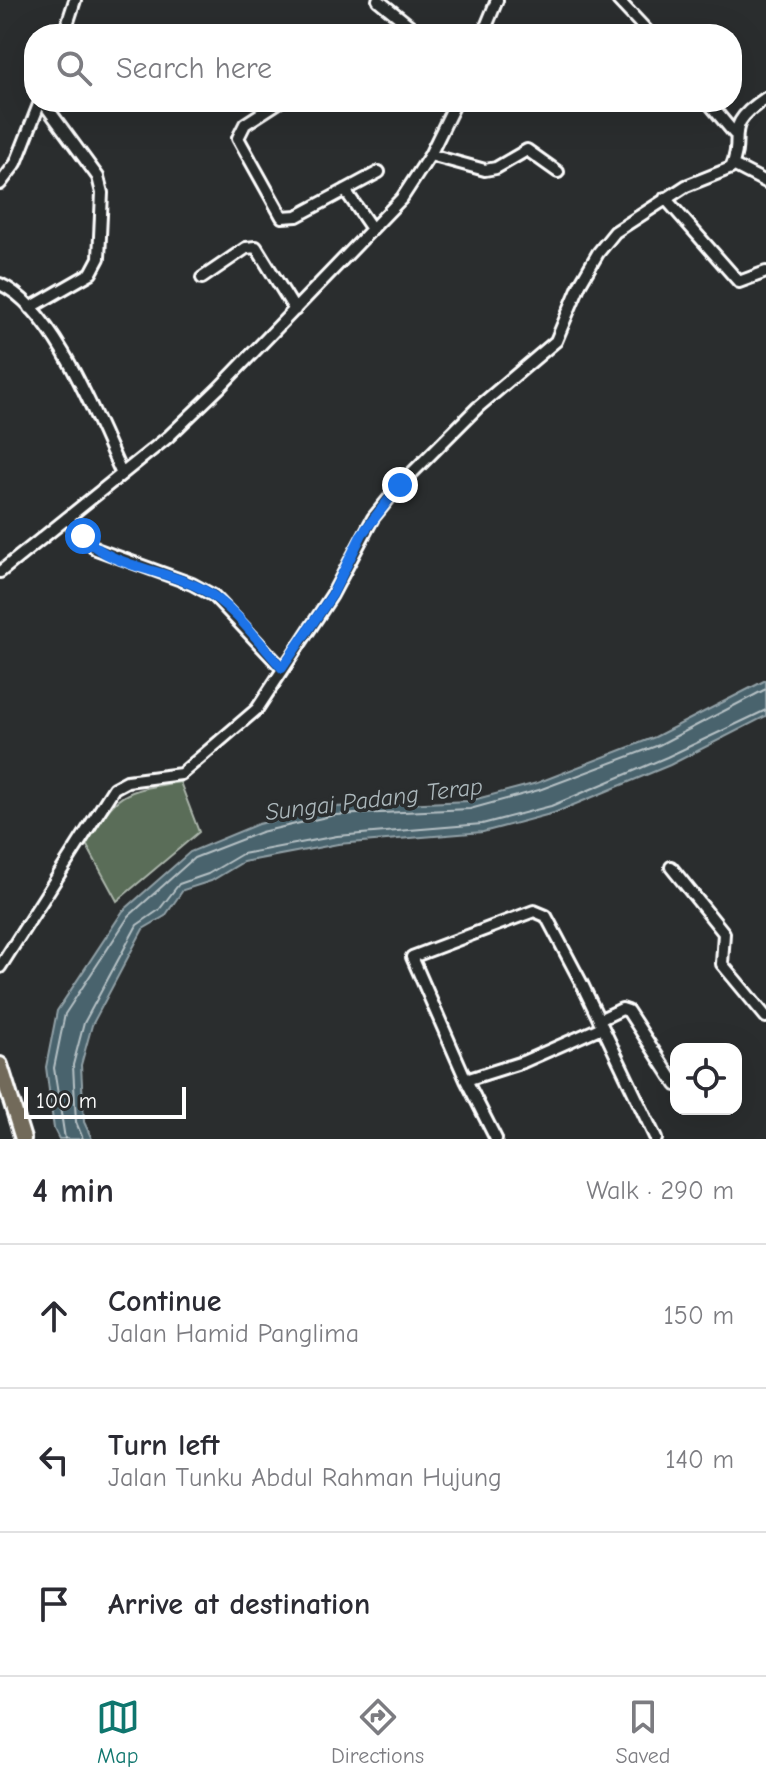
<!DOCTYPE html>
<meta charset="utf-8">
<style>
:root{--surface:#fff;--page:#f2f2f3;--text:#2b2b33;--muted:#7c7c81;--line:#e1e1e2;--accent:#0f766e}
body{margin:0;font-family:"Comic Neue",sans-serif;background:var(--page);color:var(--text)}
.controls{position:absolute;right:24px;bottom:24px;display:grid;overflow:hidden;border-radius:16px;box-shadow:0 8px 32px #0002}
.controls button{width:72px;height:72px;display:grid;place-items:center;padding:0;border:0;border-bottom:2px solid var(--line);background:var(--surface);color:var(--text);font:40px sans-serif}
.scale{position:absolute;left:24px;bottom:20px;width:162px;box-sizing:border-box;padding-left:8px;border:4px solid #fff;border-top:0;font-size:22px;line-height:28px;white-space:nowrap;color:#fff;-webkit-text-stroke:6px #2a2d2e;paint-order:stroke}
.stop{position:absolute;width:24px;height:24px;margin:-18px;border:6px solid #1a73e8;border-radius:50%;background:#fff}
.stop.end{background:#1a73e8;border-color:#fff;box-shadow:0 2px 8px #0008}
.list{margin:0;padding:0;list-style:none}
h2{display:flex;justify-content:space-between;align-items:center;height:104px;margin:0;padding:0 32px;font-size:34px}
h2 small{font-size:26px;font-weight:400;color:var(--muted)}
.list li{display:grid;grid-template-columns:52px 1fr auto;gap:24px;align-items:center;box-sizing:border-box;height:144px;padding:0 32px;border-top:2px solid var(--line)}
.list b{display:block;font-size:30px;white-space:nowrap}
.list p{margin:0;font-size:26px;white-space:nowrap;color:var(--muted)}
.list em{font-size:26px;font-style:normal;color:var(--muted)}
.icon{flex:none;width:44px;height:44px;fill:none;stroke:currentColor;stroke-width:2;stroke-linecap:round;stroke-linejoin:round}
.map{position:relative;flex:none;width:766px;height:1139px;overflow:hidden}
.search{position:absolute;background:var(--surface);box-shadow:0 8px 32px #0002;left:24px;right:24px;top:24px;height:88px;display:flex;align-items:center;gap:20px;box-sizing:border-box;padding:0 28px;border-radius:32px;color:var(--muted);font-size:30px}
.sheet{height:536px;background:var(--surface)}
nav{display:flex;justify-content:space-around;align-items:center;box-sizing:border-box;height:112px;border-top:2px solid var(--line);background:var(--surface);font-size:22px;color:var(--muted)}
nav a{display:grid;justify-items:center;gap:4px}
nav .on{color:var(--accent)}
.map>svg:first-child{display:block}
.green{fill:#5a6d58;stroke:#acb6ac;stroke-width:2}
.water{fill:#49636d;stroke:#92a1a7;stroke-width:2}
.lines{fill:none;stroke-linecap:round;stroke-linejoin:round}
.shore{stroke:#b6c1c5;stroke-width:2}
.minor-casing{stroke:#fff;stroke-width:16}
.major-casing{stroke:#fff;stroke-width:20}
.minor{stroke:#2a2d2e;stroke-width:10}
.major{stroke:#726b5a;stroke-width:14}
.route{stroke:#1a73e8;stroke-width:10}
.labels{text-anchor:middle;stroke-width:7;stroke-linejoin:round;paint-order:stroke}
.water-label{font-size:24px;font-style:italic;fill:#adb9bd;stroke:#2a2d2e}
</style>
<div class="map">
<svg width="766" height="1139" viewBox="0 0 766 1139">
<rect width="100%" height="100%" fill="#2a2d2e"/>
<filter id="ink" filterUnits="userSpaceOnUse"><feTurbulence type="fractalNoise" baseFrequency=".0125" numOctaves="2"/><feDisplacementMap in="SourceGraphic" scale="16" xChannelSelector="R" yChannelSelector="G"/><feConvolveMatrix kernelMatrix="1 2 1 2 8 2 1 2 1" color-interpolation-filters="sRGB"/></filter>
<g filter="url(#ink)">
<path class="green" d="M180 782 199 832 117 901 86 844C118 792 120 791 180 782Z"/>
<path class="water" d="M766 680V716L670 765 554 813 483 832 338 844 243 862 211 881 183 890 165 916 143 929 92 1025 81 1065 84 1122 92 1139H59L54 1129 46 1067 57 1011 123 911 190 852 258 824 334 807 469 801 537 783 655 737Z"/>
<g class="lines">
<path class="shore" d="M65 1139 54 1068 65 1014 129 916 194 858 261 832 335 815 470 809 539 790 659 745 766 689
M83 1139 76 1122 73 1065 84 1023 137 925 159 910 179 884 208 874 242 854 337 836 482 824 551 806 667 757 766 710"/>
<g class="minor-casing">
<path id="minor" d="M378 0 420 34
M618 0 650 34
M64 34 75 0
M483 34 497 0
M279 102 245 124 238 138 282 217 297 216 379 172
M708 102 734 133
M430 155 485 170 496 168 527 150 558 172
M733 165 766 182
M0 184 16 163 40 102
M345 190 372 229
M665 198 739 282 766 272
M202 278 246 248 256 247 295 310
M0 284C55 309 97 420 122 474
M30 308 91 273 99 258 102 193 98 177 43 102
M67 518 96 549 192 584 214 596 282 668
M0 572 168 437 219 388 402 198 430 155 456 102
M671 867 724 933 722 964 766 1017
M0 967 114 788 127 781 181 774 257 709 332 595 373 518 400 485 478 407 556 341 580 284 598 253 615 232 686 186 731 168C746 135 720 128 766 98
M599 1020 622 1009 628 1011 676 1085
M466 1080 523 1062 602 1027
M496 1139 466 1080 412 957 534 911 546 916 582 984 656 1139"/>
</g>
<g class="major-casing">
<path id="major" d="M0 1065 23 1139"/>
</g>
<use href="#minor" class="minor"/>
<use href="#major" class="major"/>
</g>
</g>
<g class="lines" filter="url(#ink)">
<path class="route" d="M83 536C111 568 165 569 202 589 234 606 258 641 282 668L332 595 362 534 400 485"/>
</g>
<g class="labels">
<g class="water-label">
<text transform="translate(374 799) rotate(-7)" y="8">Sungai Padang Terap</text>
</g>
</g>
</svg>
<div class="controls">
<button><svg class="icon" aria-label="locate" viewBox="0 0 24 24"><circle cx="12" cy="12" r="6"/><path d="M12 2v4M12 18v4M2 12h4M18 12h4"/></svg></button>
</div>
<div class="scale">100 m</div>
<div class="stop" style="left:83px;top:536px"></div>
<div class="stop end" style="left:400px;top:485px"></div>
<div class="search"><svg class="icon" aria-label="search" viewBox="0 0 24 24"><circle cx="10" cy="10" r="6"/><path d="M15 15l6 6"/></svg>Search here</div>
</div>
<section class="sheet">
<h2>4 min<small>Walk · 290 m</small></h2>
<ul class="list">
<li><svg class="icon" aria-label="ahead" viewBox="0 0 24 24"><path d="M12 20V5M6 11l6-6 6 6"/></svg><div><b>Continue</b><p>Jalan Hamid Panglima</p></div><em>150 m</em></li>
<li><svg class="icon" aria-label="left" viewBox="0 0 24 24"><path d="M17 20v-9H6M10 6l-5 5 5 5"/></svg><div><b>Turn left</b><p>Jalan Tunku Abdul Rahman Hujung</p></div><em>140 m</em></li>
<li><svg class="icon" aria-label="arrive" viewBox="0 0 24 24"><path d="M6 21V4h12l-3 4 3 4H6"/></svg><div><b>Arrive at destination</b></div></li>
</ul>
</section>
<nav>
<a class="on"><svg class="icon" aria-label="map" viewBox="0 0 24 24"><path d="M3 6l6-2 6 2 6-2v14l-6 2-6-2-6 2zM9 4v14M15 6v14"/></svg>Map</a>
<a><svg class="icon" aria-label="directions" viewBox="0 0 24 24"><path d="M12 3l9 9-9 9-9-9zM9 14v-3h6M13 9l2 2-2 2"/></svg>Directions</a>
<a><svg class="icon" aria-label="saved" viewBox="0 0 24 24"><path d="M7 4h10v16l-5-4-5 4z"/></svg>Saved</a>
</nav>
